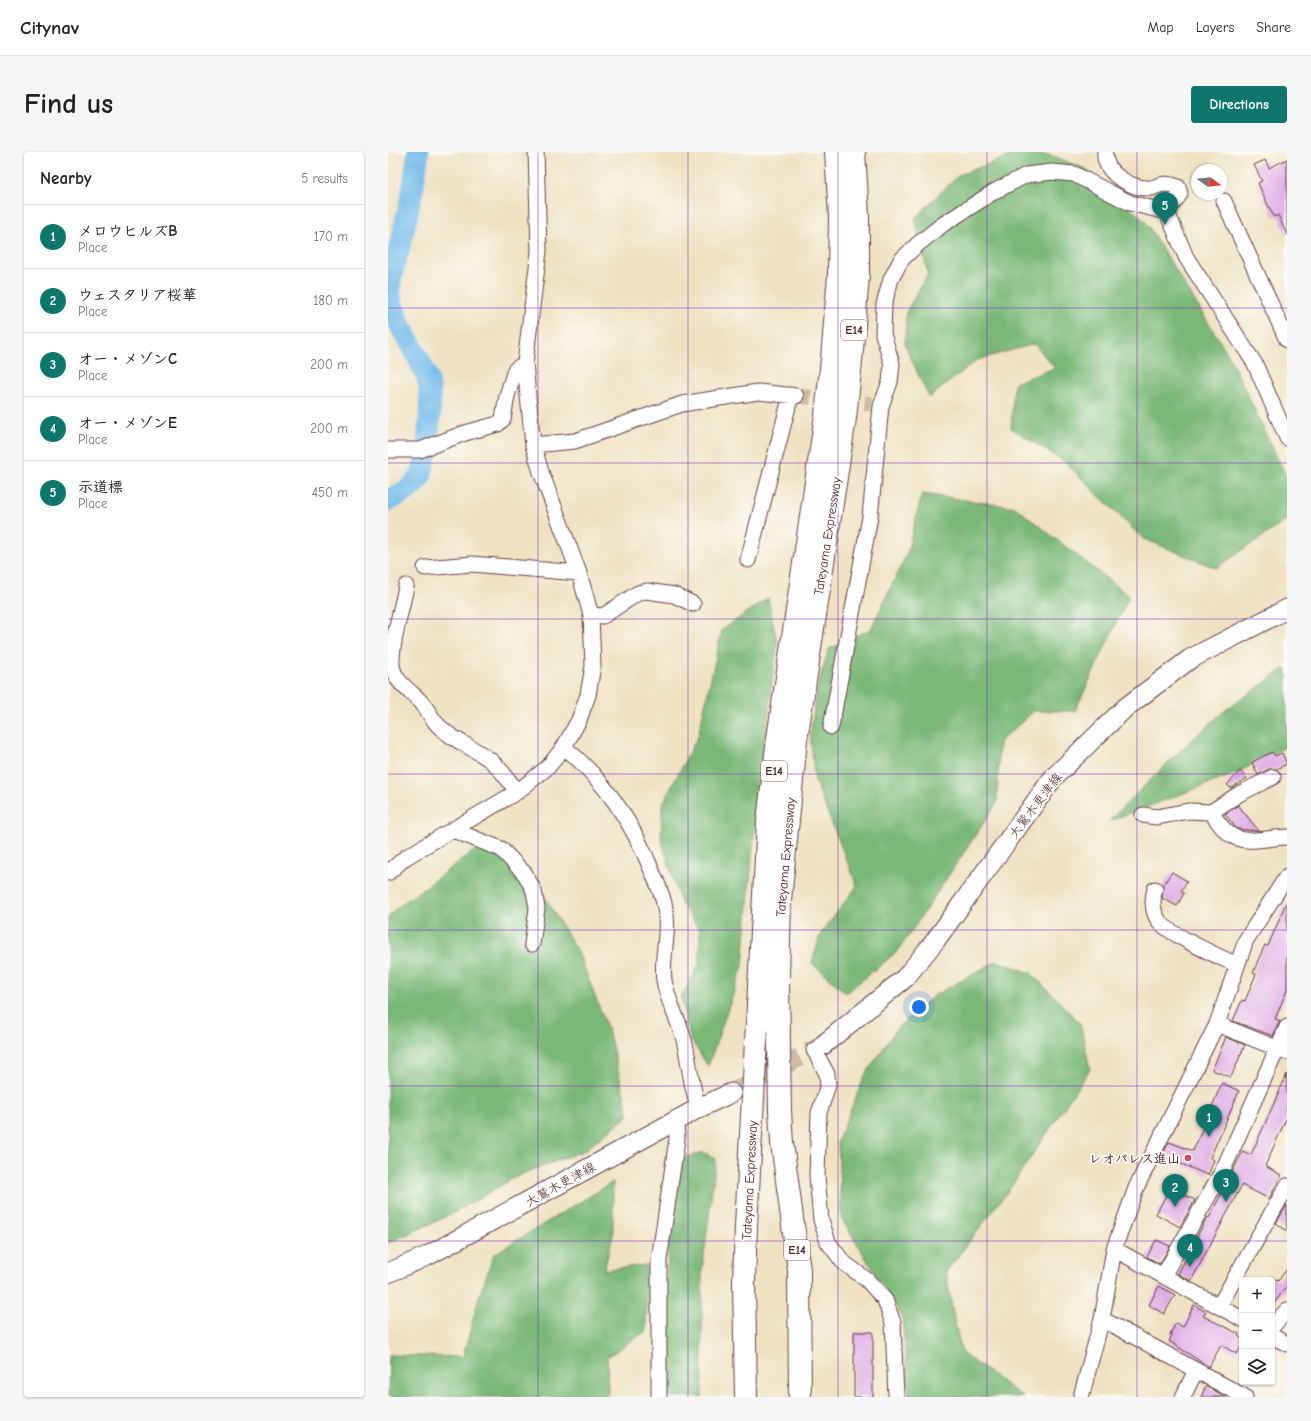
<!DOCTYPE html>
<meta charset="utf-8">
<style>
:root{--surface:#fff;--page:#f6f6f6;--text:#222;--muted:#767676;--line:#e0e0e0;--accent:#0f766e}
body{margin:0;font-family:"Comic Neue","Klee One",sans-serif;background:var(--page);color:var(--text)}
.controls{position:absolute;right:12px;bottom:12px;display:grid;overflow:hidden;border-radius:4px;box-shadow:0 1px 3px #0004}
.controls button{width:36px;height:36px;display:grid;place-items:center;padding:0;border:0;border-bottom:1px solid var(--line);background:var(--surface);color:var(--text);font:20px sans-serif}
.compass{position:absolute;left:803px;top:12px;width:36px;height:36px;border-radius:50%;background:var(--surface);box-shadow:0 1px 3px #0004;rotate:104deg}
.you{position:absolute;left:531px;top:855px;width:14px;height:14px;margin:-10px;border:3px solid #fff;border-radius:50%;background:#1a73e8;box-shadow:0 0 0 6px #1a73e833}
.badge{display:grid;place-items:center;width:26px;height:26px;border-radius:50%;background:var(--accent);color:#fff;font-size:13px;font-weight:700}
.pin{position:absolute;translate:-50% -33px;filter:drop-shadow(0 1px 2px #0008)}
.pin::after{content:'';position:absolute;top:21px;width:14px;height:12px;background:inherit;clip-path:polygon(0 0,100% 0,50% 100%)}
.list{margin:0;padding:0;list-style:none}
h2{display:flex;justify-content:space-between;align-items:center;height:52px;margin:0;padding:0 16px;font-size:17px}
h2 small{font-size:13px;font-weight:400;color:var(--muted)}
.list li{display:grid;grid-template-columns:26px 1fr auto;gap:12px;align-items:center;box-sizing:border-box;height:64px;padding:0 16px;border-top:1px solid var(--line)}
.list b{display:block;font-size:15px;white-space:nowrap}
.list p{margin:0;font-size:13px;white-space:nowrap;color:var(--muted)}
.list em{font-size:13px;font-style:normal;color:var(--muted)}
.icon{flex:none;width:22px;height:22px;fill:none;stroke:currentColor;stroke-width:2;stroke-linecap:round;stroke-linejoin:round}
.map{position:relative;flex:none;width:899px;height:1245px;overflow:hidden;border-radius:4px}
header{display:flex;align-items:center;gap:24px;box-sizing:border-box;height:56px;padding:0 20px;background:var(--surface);border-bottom:1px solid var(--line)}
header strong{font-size:19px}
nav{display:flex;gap:22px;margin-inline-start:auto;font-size:14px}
.intro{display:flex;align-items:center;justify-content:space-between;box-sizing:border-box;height:96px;padding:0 24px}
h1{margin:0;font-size:28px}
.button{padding:10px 18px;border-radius:4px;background:var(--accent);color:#fff;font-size:14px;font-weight:700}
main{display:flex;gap:24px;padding:0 24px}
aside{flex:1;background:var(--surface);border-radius:4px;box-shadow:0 1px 3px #0004}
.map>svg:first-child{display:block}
.forest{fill:#7ab878;stroke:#626c52}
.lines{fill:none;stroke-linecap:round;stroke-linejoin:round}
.river{stroke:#70b9e9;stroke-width:22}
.building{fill:#deace4}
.minor-tunnel{stroke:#cebba5;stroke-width:15;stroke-dasharray:15 8;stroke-linecap:butt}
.major-tunnel{stroke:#cebba5;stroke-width:19;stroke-dasharray:19 10;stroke-linecap:butt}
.minor-casing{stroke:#633c42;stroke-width:17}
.major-casing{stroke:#633c42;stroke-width:21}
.highway-casing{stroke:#633c42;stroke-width:24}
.minor{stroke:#fff;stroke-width:15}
.major{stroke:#fff;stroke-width:19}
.highway{stroke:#fff;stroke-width:22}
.grid{fill:none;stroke:#7b2cbf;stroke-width:1;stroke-opacity:0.55}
.poi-dot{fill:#d1495b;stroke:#fdfcf7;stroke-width:1.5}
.labels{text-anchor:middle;stroke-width:3.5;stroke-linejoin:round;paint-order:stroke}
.shield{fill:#fdfcf7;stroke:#806168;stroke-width:1}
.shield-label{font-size:12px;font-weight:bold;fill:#4a1f2b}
.street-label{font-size:13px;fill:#4a1f2b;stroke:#fdfcf7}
.poi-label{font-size:13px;font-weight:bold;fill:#4a1f2b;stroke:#fdfcf7;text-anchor:end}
</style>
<header>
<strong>Citynav</strong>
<nav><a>Map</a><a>Layers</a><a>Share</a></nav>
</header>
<div class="intro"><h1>Find us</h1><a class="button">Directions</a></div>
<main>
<aside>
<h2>Nearby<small>5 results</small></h2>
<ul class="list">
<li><span class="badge">1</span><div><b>メロウヒルズB</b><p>Place</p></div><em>170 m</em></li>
<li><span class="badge">2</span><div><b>ウェスタリア桜華</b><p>Place</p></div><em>180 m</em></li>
<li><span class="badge">3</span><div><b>オー・メゾンC</b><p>Place</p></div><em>200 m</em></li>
<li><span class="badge">4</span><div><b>オー・メゾンE</b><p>Place</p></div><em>200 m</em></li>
<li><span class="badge">5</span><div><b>示道標</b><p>Place</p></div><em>450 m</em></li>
</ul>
</aside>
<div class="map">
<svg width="899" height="1245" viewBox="0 0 899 1245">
<rect width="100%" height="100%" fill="#fdfcf7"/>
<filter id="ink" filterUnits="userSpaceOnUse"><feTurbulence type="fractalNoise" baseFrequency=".025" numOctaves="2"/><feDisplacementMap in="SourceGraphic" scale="8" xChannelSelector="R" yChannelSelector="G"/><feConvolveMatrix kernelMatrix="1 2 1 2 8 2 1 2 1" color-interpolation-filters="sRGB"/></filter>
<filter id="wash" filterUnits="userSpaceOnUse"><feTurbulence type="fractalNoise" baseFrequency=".012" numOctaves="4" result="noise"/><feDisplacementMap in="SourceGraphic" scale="16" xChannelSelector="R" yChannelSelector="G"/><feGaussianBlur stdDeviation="0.9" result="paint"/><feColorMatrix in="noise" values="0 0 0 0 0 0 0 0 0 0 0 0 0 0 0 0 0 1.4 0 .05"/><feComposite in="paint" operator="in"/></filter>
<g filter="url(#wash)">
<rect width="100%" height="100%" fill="#efe2c3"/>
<path class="forest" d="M625 3H663L698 17 757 69 841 204 899 326V368L828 416 754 386 677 310 623 276 626 231 667 216 646 192 589 208 541 246 517 193 518 160 540 122 527 66 571 23Z
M534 342 627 355 741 444 687 559H646L611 590 609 651 510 799 458 841 424 811 432 783 469 734 427 629 422 582 430 532 441 497 483 477 519 401Z
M380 446 389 491 364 703 355 814 320 914 303 888 293 845 311 813 312 778 293 752 273 687 274 653 310 584 334 478Z
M896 517H899V594L847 622 721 669 795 596 835 560Z
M98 690 144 724 190 800 220 878 241 963 197 998 129 1024 64 1062 0 1091V765L9 756Z
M609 809 643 821 692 871 702 917 620 1039 558 1120 566 1167 574 1201 635 1245H521L514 1165 453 1066 450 989 476 925 509 876 547 843Z
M315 1000 328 1007 314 1119V1245H281L276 1160 282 1081 294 1007Z
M225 1030V1083L216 1118 258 1113V1179L219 1205 220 1240 218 1245H0L1 1203 75 1205 91 1145 106 1102Z"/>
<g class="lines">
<path class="river" d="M0 348C12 343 22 338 30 328 40 317 45 243 40 228 30 198 0 166 2 133 3 120 9 105 12 92 20 61 27 32 30 0"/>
</g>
<g id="blocks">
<path class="building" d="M899 7V83L890 63 886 65 879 51 870 31 874 29 866 13 877 8 881 16Z
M884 600 887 604 894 601 899 612 889 617H881L870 623 864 610Z
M852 619 859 626 843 636 839 633Z
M850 653 870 678 869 679 849 677 837 662Z
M784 720 799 729 793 739 796 741 789 754 774 746 775 733Z
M899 749V838L887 867 892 869 885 884 845 869 854 848 857 849 868 822 865 821 871 806 877 793 880 794Z
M838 885 857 893 843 925 824 918Z
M899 922V965L877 1014 893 1023 881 1047 854 1033 803 1129 790 1122 819 1065 821 1066 855 999 863 1003Z
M834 931 851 939 822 1006 826 1008 820 1023 774 1004 781 990 805 999Z
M782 1036 807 1048 792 1075 768 1062Z
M899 1053V1079L888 1071Z
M768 1088 782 1094 772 1112 759 1105Z
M899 1117V1134L884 1154V1124L890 1129Z
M771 1134 787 1143 776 1162 761 1153Z
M806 1153 818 1160 815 1164 851 1182 850 1184 854 1187V1193L849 1202 833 1193 821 1215 781 1189 784 1183 782 1182 788 1171 795 1175Z
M466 1180H485V1245H466Z
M818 1234 838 1245H813Z"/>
</g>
</g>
<g filter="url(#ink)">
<use href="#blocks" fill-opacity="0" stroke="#633c42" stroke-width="1"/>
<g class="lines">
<path class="minor-tunnel" d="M408 244 484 252"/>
<path class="major-tunnel" d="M343 941 435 893"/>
<g class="minor-casing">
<path id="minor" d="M717 0C715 21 743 36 760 36 765 37 768 34 772 33 778 31 785 33 790 35L792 42 779 60
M836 49 899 188
M779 60 798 105 867 212 899 286
M145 293 187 289 294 252 370 240 408 244
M0 298H32L77 281 110 272 115 267 119 244 127 218 137 211
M360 408 403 243
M37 416 84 412 191 421
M18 434C14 457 3 490 4 512 5 528 21 538 31 548 40 556 43 568 53 576 68 590 86 596 102 608 113 617 121 628 129 640
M203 463 215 464 250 441 259 439 286 443 305 452
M443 575 482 365 493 254 502 230 504 212 495 182 496 152 503 127 513 108 530 92 554 73 604 41 638 23 664 20 686 22 742 51 779 60
M176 595C217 628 244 670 264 719 269 731 275 743 277 756 282 780 273 804 276 828 279 849 291 868 296 888 302 911 302 934 311 956
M823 660C828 667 833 675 839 680 854 695 881 685 899 685
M755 663 769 665 800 659 823 660 851 642 885 625
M65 678 113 697 137 722 146 739 149 756 144 792
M0 721 18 705 129 640 160 615 176 595 191 568 200 543 205 514 203 463 191 421 153 320 145 293 140 244 137 211 151 99 148 0
M767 737C764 747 764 760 771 769 780 782 832 805 849 813
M829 872 898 900
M426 898 439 922 440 933 431 961 429 1024 433 1068 440 1090 455 1110 479 1128 497 1148 505 1171 508 1245
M726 1097 854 1167
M775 1124 835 1018 899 875
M831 1154 899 1034
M714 1167 857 1245
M884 1175 899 1158
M884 1184 899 1192
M271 1245V1108L289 987 288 969
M693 1245 714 1167 726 1097 748 1036 829 872 858 788 899 724
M795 1245 808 1218"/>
</g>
<g class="major-casing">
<path id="major" d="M435 893 517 826 547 789 665 626 737 556 802 507 899 457
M0 1121 41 1103 311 956 343 941"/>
</g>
<g class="highway-casing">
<path id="highway" d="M358 1245 356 1129 358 1074 380 669 390 586 438 263 444 207 451 123 452 65 448 0
M412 1245 411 1118 394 991 392 959 390 827 392 748 408 588 457 266 463 210 470 124V64L466 0"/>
</g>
<use href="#minor" class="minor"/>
<use href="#major" class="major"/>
<use href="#highway" class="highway"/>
</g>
</g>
<path class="grid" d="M150 0V1245M300 0V1245M450 0V1245M599 0V1245M749 0V1245M0 156H899M0 311H899M0 467H899M0 622H899M0 778H899M0 934H899M0 1089H899"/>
<circle class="poi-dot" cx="800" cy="1006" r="4"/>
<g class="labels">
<g class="shield">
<rect x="453" y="168" width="26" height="20" rx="3"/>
<rect x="373" y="609" width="26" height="20" rx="3"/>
<rect x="396" y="1088" width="26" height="20" rx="3"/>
</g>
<g class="shield-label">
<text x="466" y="182">E14</text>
<text x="386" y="623">E14</text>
<text x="409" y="1102">E14</text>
</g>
<g class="street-label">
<text transform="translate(439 384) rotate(-81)" y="5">Tateyama Expressway</text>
<text transform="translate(647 653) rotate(-53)" y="5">大鷲木更津線</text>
<text transform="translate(397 705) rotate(-85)" y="5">Tateyama Expressway</text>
<text transform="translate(361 1028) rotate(-87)" y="5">Tateyama Expressway</text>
<text transform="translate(172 1032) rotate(-29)" y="5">大鷲木更津線</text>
</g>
<g class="poi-label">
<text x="792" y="1011">レオパレス進山</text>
</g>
</g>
</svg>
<div class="controls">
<button>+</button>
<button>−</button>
<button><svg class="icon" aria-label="layers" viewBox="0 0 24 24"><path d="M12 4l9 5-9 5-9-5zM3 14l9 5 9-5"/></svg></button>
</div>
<svg class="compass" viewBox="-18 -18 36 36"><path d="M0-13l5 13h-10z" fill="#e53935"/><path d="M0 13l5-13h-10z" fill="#767676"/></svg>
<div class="you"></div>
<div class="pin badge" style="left:821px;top:985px">1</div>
<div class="pin badge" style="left:787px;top:1055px">2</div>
<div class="pin badge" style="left:838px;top:1050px">3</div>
<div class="pin badge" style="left:802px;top:1115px">4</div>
<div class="pin badge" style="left:777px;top:73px">5</div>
</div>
</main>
